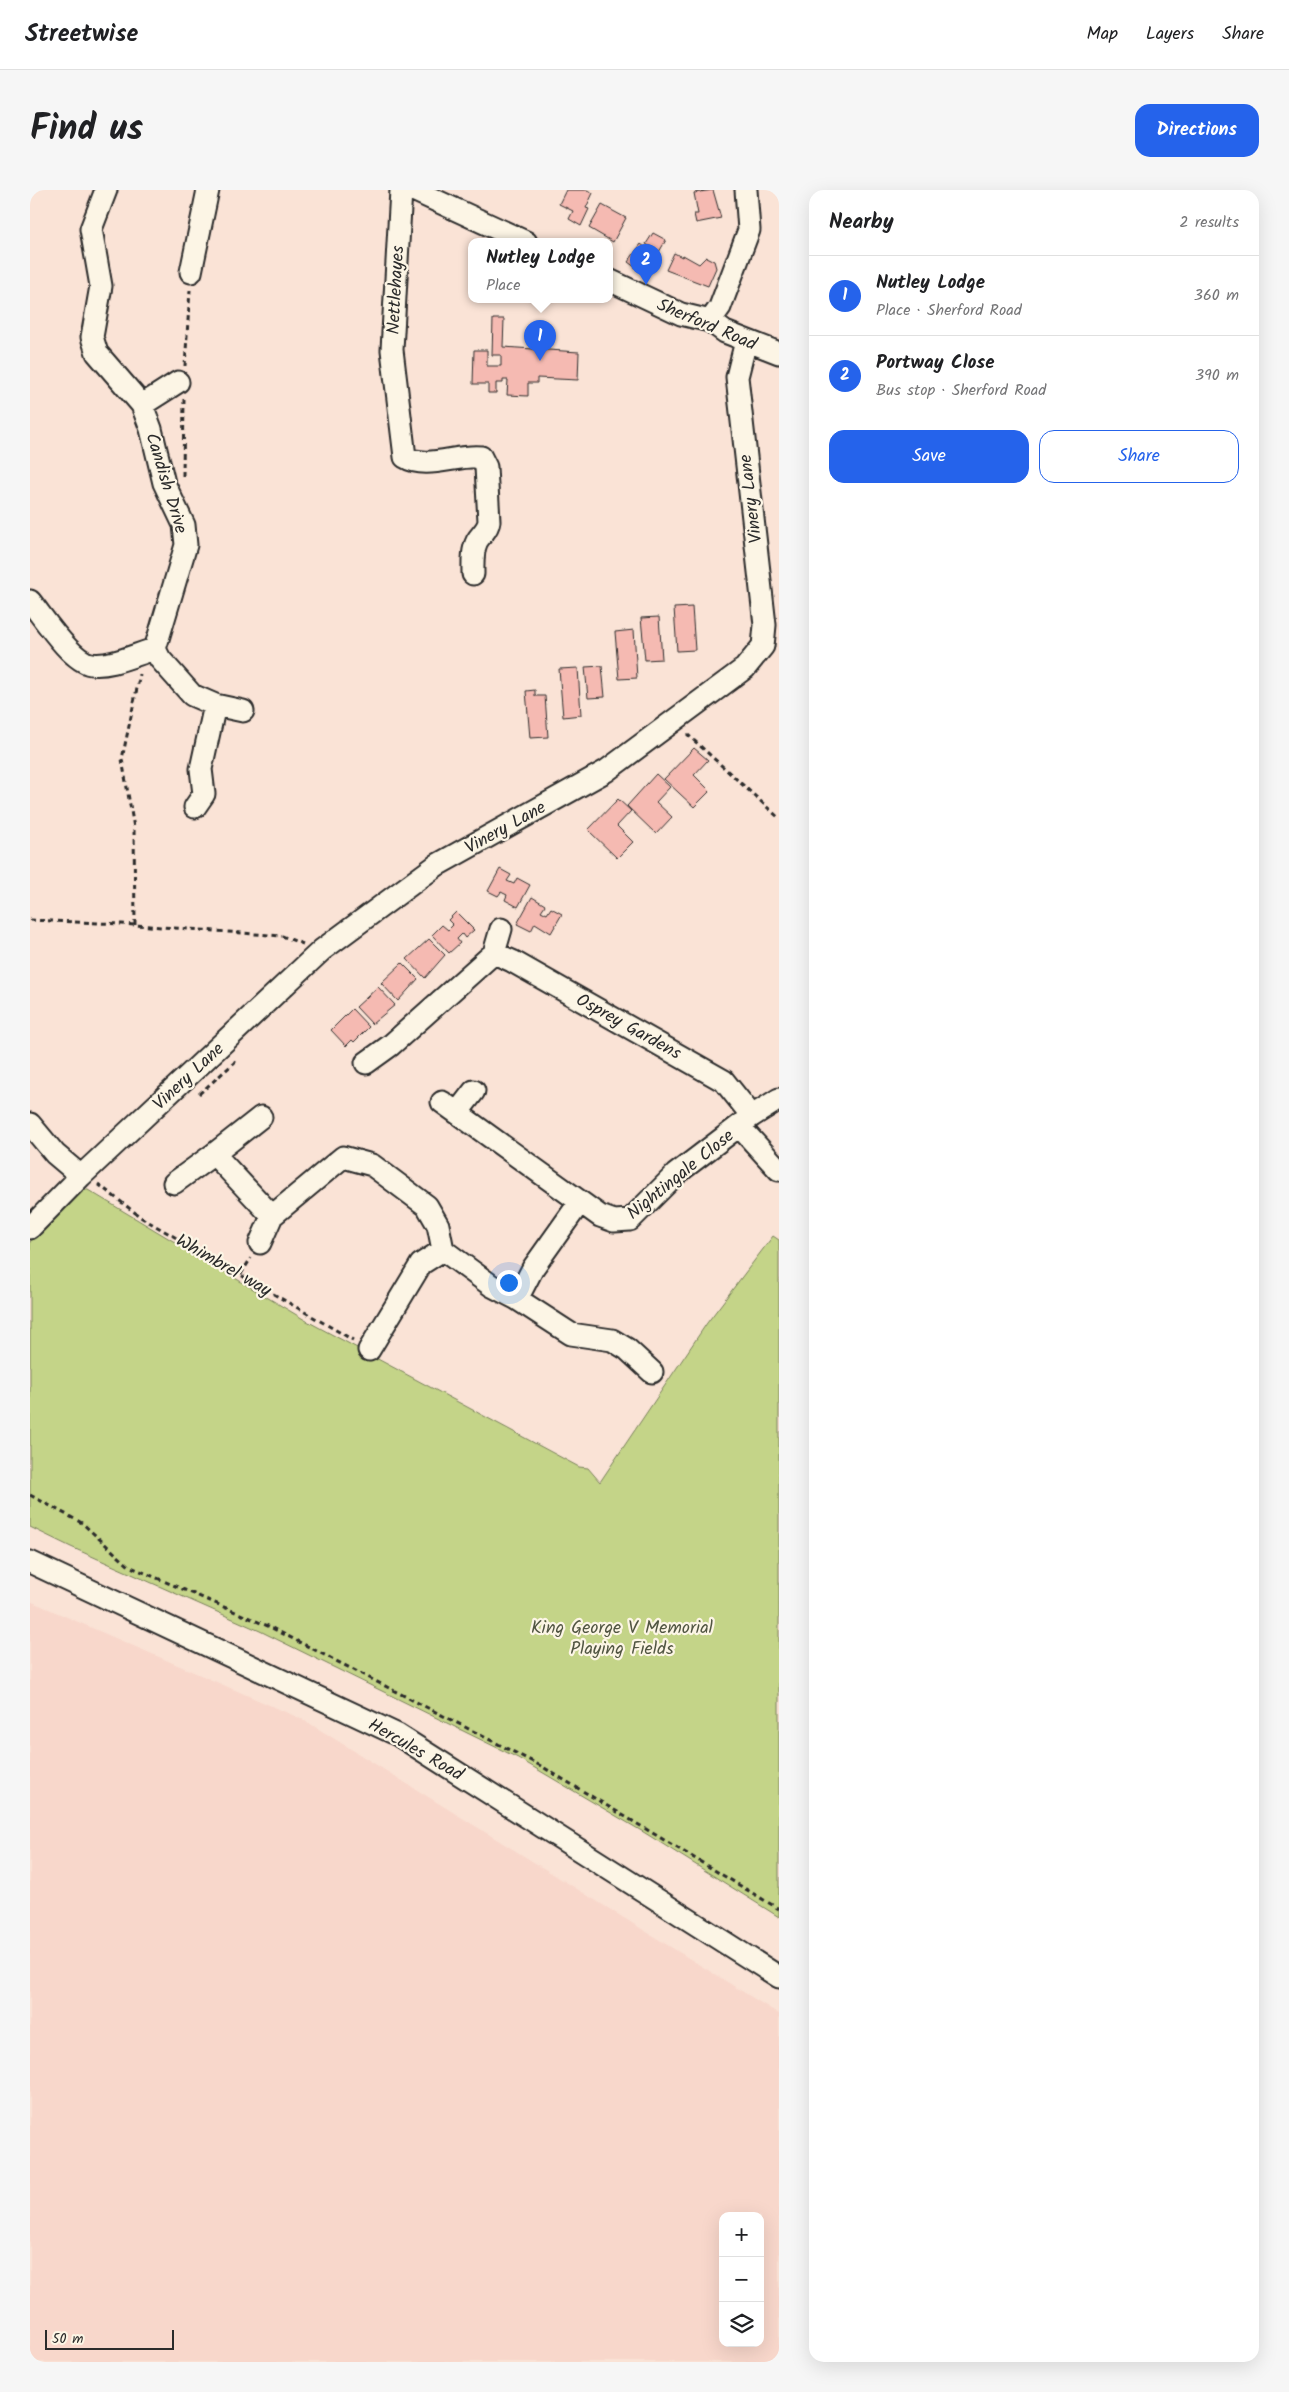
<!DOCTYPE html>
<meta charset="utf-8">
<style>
:root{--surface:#fff;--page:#f6f6f6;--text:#202124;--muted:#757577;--line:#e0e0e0;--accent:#2563eb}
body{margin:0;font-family:Kalam,sans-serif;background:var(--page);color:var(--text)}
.controls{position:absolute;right:15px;bottom:15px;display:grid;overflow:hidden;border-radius:10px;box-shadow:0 5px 20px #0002}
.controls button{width:45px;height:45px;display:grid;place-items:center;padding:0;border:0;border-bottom:1px solid var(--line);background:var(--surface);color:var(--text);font:25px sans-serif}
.scale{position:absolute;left:15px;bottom:12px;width:129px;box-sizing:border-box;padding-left:5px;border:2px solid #2b2b2b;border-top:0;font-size:14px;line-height:18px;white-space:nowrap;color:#2b2b2b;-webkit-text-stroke:4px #fcf5e5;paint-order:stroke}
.you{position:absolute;left:478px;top:1092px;width:18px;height:18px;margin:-12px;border:4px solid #fff;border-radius:50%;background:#1a73e8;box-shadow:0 0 0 8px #1a73e833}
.badge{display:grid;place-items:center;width:32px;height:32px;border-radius:50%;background:var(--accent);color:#fff;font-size:16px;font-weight:700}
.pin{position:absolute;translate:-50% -41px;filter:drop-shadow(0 1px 2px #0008)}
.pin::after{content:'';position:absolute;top:26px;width:18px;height:15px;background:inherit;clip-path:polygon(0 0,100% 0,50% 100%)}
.popup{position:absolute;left:438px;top:48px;width:145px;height:65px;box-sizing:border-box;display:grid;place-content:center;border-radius:10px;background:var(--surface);filter:drop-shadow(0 1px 4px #0005);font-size:16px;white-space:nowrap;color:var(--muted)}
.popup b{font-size:19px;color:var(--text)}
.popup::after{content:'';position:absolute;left:50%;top:100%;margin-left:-10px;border:10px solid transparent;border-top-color:var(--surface)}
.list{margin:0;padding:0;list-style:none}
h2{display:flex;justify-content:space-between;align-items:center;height:65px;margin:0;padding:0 20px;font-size:21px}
h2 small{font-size:16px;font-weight:400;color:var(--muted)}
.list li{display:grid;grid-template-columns:32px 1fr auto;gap:15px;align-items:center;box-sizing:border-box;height:80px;padding:0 20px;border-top:1px solid var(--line)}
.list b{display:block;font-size:19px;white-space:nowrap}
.list p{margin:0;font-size:16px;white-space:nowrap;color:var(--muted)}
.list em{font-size:16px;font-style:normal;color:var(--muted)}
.actions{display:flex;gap:10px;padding:15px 20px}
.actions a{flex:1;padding:11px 0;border:1px solid var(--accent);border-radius:15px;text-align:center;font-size:18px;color:var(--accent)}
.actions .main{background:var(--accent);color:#fff}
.icon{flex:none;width:28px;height:28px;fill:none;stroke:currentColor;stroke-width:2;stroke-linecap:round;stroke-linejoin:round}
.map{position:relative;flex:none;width:749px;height:2172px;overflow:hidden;border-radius:15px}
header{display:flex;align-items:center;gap:30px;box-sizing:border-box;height:70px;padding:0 25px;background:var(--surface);border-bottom:1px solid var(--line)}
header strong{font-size:24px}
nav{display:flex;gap:28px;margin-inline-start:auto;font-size:18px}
.intro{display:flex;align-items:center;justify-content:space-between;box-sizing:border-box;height:120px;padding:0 30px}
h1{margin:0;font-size:35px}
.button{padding:12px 22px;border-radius:15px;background:var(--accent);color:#fff;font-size:18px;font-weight:700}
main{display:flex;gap:30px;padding:0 30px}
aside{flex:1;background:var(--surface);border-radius:15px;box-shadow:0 5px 20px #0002}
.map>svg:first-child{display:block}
.built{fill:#f8d7cb;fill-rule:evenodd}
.green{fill:#c4d488;stroke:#78805a}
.building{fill:#f5bab2;stroke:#2b2b2b}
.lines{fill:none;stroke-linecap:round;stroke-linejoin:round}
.minor-casing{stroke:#2b2b2b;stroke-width:25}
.path{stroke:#2b2b2b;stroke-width:3;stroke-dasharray:5 4;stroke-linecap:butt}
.minor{stroke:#fcf5e5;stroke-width:21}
.labels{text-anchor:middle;stroke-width:4.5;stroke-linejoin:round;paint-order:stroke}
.street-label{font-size:18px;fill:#2b2b2b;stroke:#fcf5e5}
.park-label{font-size:18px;fill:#515542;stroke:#fcf5e5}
</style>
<header>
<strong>Streetwise</strong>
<nav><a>Map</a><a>Layers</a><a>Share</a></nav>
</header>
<div class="intro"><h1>Find us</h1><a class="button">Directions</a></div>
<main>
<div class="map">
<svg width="749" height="2172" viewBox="0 0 749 2172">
<rect width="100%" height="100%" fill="#fae3d6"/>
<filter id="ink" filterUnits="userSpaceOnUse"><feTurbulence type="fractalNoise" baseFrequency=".02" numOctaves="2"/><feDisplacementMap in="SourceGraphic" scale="10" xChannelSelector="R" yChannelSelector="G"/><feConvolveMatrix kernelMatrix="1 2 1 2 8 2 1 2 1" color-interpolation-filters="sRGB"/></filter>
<g filter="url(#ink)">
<path class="built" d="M0 1411 274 1530 749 1824V2172H0ZM693 2026H730V2153H693Z"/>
<path class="green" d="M48 999 58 1000 275 1130 549 1277 558 1278 570 1292 677 1133 743 1046 749 1050V1727L615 1643 488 1568 230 1441 41 1357 0 1337V1052Z"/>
<path class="building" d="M536 0H557L563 3 556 18 559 19 551 36 539 29 543 21 529 14Z
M683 0 691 28 666 33 664 24H668L664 3Z
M572 15 596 28 583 52 559 38Z
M623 43 636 50 629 62 616 54Z
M611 54 626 66 613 83 598 72Z
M644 63 652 67 653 65 669 74 676 67 684 71 686 78 678 96 636 80Z
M463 129H474L473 157 549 162 548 190 507 188V193H498V206L477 205 478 190H473V193H466V203H458V194H443L444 160H457V176H471V165H462Z
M662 417 665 460 647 461 644 418Z
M629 427 632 469 615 470 611 428Z
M604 440 607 488 589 489 585 442Z
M572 476 575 507 558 508 555 477Z
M548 478 551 525 533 527 529 479Z
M505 500V506H515L518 547 500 548 496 501Z
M664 558 678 570 664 585 680 601 664 617 634 589Z
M626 584 640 597 626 612 642 627 626 644 597 616Z
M588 609 601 621 587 636 603 652 587 668 558 640Z
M470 679 481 685 477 691 484 694 487 688 500 695 488 717 475 710 477 705 471 702 468 706 458 701Z
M502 707 515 715 511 721 517 724 521 718 532 724 521 743 505 733 501 741 487 734Z
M426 722 444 740 435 748 432 744 427 749 430 753 419 763 402 745 412 735 418 740 423 735 418 730Z
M399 749 415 765 395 788 377 769Z
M372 773 388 789 368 811 351 793Z
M348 797 365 815 342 834 326 817Z
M322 819 339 837 324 852 322 850 316 856 301 840Z"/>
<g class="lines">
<g class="minor-casing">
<path id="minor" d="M76 0 61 39 71 96 62 147 67 163 112 215 121 239 134 293 154 335 156 355 125 459
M371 0 362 160 375 267C396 280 428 264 451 267L456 277 459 331C458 340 451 344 447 351 442 361 443 373 443 384
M383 0 496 52
M161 82 178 0
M579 90 651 124 680 131 695 142 749 163
M680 131 690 117 719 40 716 0
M112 215 148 192
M0 411C13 427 41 471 61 474 81 477 106 464 125 459L130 469 162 505 185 515
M165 617 174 604 171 579 185 515 213 521
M464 763 471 739
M336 873 361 855 464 763 482 771 694 891 722 926
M412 912 570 1026 584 1031 600 1030 646 984 722 926 749 909
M427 923 444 901
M231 927 184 964 242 1026
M0 934 25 964 51 986
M709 936 749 980
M144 993 184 964
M0 1038 51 986 292 760 407 675 576 581 715 478 733 456 735 435 707 187 716 151
M230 1053 242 1026 313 967 342 975 397 1016 408 1035 413 1060 462 1096 487 1109 503 1078 550 1012
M487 1109 541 1144 582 1150 597 1159 622 1182
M339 1160 391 1074 413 1060
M0 1372 368 1545 749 1787"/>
</g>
<path class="path" d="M155 176 160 100
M153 286 154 209
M657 544 749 628
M0 730 92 734 252 746 273 754
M105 735 104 638 92 569 110 484
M169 904 205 872 202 870
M68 994 112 1028 323 1150
M211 1084 221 1068
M0 1305 52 1333 99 1376 238 1436 511 1576 749 1719"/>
<use href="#minor" class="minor"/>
</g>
</g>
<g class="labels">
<g class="street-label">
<text transform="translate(365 100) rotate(-87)" y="6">Nettlehayes</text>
<text transform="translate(677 134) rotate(23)" y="6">Sherford Road</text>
<text transform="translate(137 293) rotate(73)" y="6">Candish Drive</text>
<text transform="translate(720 309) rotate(-97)" y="6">Vinery Lane</text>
<text transform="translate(475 637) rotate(-29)" y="6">Vinery Lane</text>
<text transform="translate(599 836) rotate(29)" y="6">Osprey Gardens</text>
<text transform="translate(158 886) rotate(-43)" y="6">Vinery Lane</text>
<text transform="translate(650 984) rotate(-39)" y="6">Nightingale Close</text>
<text transform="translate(194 1075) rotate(30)" y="6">Whimbrel way</text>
<text transform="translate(386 1559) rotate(30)" y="6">Hercules Road</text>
</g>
<g class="park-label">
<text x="592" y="1443">King George V Memorial<tspan x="592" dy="21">Playing Fields</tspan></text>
</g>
</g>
</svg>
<div class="controls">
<button>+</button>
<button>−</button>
<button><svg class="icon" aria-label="layers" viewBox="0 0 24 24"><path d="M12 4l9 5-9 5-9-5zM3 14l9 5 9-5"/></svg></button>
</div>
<div class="scale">50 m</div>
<div class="you"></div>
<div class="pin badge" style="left:510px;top:171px">1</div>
<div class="popup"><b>Nutley Lodge</b>Place</div>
<div class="pin badge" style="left:616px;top:95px">2</div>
</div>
<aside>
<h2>Nearby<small>2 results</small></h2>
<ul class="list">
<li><span class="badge">1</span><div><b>Nutley Lodge</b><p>Place · Sherford Road</p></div><em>360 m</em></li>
<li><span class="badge">2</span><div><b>Portway Close</b><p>Bus stop · Sherford Road</p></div><em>390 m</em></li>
</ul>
<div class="actions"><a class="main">Save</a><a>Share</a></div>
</aside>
</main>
